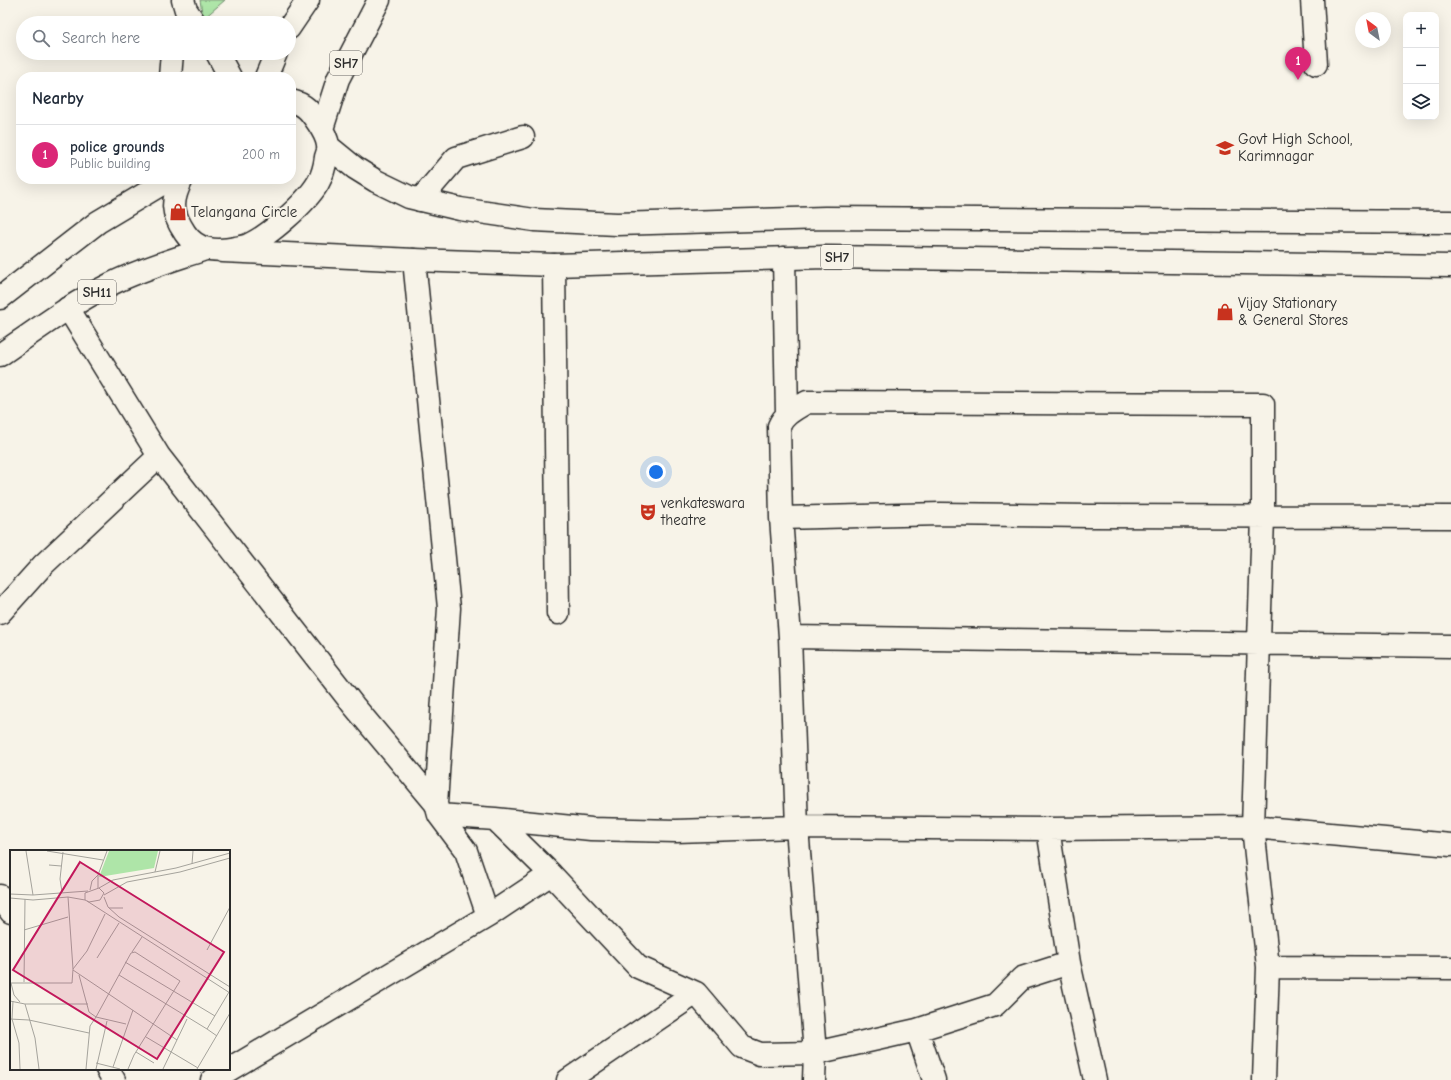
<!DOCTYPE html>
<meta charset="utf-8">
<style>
:root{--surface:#fff;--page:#f6f6f7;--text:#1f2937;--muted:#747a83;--line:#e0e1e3;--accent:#db2777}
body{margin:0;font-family:"Comic Neue",sans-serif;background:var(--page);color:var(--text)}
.controls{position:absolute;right:12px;top:12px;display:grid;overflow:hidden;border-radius:8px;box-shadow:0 4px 16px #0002}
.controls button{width:36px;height:36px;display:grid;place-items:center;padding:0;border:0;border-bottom:1px solid var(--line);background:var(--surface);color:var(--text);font:20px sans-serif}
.compass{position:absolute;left:1355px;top:12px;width:36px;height:36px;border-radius:50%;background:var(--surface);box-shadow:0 4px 16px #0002;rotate:328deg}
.you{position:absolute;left:656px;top:472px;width:14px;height:14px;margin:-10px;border:3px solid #fff;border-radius:50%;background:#1a73e8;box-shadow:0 0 0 6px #1a73e833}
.badge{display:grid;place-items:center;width:26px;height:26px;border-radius:50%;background:var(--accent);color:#fff;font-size:13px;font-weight:700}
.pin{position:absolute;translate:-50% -33px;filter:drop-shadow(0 1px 2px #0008)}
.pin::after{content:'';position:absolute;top:21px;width:14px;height:12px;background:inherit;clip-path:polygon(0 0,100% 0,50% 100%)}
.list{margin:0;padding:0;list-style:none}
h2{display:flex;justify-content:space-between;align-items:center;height:52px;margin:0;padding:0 16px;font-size:17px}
h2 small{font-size:13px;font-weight:400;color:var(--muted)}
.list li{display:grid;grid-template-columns:26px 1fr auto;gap:12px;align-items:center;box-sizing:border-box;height:60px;padding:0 16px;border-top:1px solid var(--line)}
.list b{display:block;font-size:15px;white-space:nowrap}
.list p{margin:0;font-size:13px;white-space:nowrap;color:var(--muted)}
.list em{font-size:13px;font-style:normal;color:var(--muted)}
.icon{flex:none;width:22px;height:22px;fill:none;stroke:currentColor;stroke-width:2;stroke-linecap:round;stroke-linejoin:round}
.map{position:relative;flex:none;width:1451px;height:1080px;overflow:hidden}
.search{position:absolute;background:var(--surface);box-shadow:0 4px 16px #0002;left:16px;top:16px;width:280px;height:44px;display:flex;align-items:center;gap:10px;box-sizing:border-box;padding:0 14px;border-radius:22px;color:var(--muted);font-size:15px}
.panel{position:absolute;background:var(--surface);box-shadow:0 4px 16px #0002;left:16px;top:72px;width:280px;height:112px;border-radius:16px}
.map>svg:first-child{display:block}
.green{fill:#aee5a8;stroke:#6c886a}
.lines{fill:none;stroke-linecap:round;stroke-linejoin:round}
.street-casing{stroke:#2b2b2b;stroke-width:25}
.primary-casing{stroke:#2b2b2b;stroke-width:25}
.street{stroke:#f7f3e8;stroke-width:22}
.primary{stroke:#f7f3e8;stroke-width:22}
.labels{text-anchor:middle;stroke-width:3.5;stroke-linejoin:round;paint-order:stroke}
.shield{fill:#f7f3e8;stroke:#686764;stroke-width:1}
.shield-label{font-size:14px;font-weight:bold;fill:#2b2b2b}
.poi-label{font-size:15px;fill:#2b2b2b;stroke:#f7f3e8;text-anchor:start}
.inset-road{fill:none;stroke:#a5a39c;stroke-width:1}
.view{fill:#c2185b;fill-opacity:0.15;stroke:#c2185b;stroke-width:2}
.inset-edge{fill:none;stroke:#2b2b2b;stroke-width:2}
</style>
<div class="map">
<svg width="1451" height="1080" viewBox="0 0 1451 1080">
<rect width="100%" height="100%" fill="#f7f3e8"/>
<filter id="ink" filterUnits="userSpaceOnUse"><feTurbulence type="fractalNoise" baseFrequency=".025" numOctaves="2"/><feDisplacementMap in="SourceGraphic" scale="8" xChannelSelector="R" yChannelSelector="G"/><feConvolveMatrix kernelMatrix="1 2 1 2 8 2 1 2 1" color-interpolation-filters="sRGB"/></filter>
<g filter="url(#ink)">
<path class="green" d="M200 0H225L203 19Z"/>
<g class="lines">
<g class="street-casing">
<path id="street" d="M183 0 186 10 195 23
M1312 0 1316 64
M217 53 230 77
M170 77 172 53
M420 200 456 158 523 137
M784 258 787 414
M414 260 449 608 436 804
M554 265 558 613
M68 308 159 456 354 706 436 804 439 815 466 851 488 916 212 1080
M781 518 941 514 1090 516 1451 517
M0 613 43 565 159 456
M790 637 1451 646
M439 815 495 819 591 829 676 831 797 827 1048 829 1253 827 1451 845
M495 819 551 874 638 967 696 993 742 1047 760 1054 815 1053 814 1080
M1048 829 1069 963 1095 1080
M0 896 11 912
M488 916 551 874
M1069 963 1022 978 995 1005 917 1030 815 1053 797 827 790 637 781 518 779 426C784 414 796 409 807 402L1263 404V517L1253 827 1268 967 1264 1080
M1268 967 1451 968
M917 1030 934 1080
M107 1069 114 1080
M568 1080 696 993"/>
</g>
<g class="primary-casing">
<path id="primary" d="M289 28 308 0
M266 77 276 53
M322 129 338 79 379 0
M328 146 355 168 376 181 409 197 460 209 534 220 617 224 825 218 1451 222
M182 179C171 201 171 212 185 233 197 251 216 252 236 248 240 247 244 247 248 245 269 236 306 203 318 183 322 176 325 165 326 157 327 154 329 149 328 145 327 138 322 129 318 123 310 111 305 104 291 101
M223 251 414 260 554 265 825 257 1451 266
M0 298 98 222 170 179
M0 355C36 330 71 304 111 284 141 269 173 260 205 249"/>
</g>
<use href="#street" class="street"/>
<use href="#primary" class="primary"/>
</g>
</g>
<defs>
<g id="school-bare" transform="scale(1.38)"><path d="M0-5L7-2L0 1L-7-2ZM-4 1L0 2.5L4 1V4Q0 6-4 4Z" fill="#c8321e" stroke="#f7f3e8" stroke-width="2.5" paint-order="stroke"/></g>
<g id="shop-bare" transform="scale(1.38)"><path d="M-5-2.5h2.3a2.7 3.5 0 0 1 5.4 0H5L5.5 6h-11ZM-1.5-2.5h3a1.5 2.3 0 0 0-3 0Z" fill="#c8321e" stroke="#f7f3e8" stroke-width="2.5" paint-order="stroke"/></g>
<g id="theatre-bare" transform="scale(1.38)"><path d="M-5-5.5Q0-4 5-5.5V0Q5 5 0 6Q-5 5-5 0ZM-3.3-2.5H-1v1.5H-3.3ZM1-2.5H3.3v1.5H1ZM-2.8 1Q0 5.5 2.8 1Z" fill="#c8321e" stroke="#f7f3e8" stroke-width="2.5" paint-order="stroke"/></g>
</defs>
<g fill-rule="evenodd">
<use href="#school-bare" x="1225" y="148"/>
<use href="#shop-bare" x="178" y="212"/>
<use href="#shop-bare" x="1225" y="312"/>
<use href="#theatre-bare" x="648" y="512"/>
</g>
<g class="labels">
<g class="shield">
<rect x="330" y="51" width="32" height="24" rx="3"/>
<rect x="821" y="245" width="32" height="24" rx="3"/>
<rect x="78" y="280" width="38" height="24" rx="3"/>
</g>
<g class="shield-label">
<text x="346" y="68">SH7</text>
<text x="837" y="262">SH7</text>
<text x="97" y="297">SH11</text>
</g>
<g class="poi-label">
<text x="1238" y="144">Govt High School,<tspan x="1238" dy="17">Karimnagar</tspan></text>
<text x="191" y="217">Telangana Circle</text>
<text x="1238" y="308">Vijay Stationary<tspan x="1238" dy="17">&amp; General Stores</tspan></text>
<text x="661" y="508">venkateswara<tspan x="661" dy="17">theatre</tspan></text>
</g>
</g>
<g transform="translate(10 850)">
<rect width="220" height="220" fill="#f7f3e8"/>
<path d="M99 1H148L144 18 89 27Z" fill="#aee5a8"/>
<path class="inset-road" d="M16 1 23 45M37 1 93 10M182 14 183 1M39 15 51 16M145 22 150 1M88 38V25L97 1M89 38 103 30 166 18 220 3M89 38 94 43 90 50 79 52 75 50V43ZM80 40 82 31 88 25M52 42 50 29 53 2M0 44 23 45 78 41M94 45 117 32 170 22 220 8M94 47 98 57 109 67 220 137M0 48 23 50 58 47 75 50M77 51 220 143M99 58H113M14 80 58 67M197 100 220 57M122 102 132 87M87 108 109 73M115 112 205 166M63 119 77 101 95 64M63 120 167 190M69 125 79 162 86 167 80 176 76 219M109 125 197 179 219 142M14 132 15 49M0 133H62L63 119 58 47M1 133 4 145 10 152M0 151 15 154H78M3 151 2 169 9 193 10 219M15 154 25 188 29 219M0 169 19 170 79 183M116 174 86 167 121 103 125 102 170 131 124 205 118 219M197 179 207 186M136 187 188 218M126 202 144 213M86 213 110 219M103 217 123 160M86 219 97 171M153 219 177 169M187 219 220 163"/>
<path class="view" d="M70 12 214 102 147 209 3 120Z"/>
<rect width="220" height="220" class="inset-edge"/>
</g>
</svg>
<div class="controls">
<button>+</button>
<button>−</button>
<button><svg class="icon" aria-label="layers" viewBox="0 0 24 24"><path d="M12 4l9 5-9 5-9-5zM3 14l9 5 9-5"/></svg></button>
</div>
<svg class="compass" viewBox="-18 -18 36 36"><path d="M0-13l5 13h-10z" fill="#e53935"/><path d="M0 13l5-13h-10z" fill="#747a83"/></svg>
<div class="you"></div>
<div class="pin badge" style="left:1298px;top:80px">1</div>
<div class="search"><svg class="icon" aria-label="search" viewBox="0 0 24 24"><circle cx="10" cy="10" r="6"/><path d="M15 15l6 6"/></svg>Search here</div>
<section class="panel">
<h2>Nearby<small></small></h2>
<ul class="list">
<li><span class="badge">1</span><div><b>police grounds</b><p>Public building</p></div><em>200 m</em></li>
</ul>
</section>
</div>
